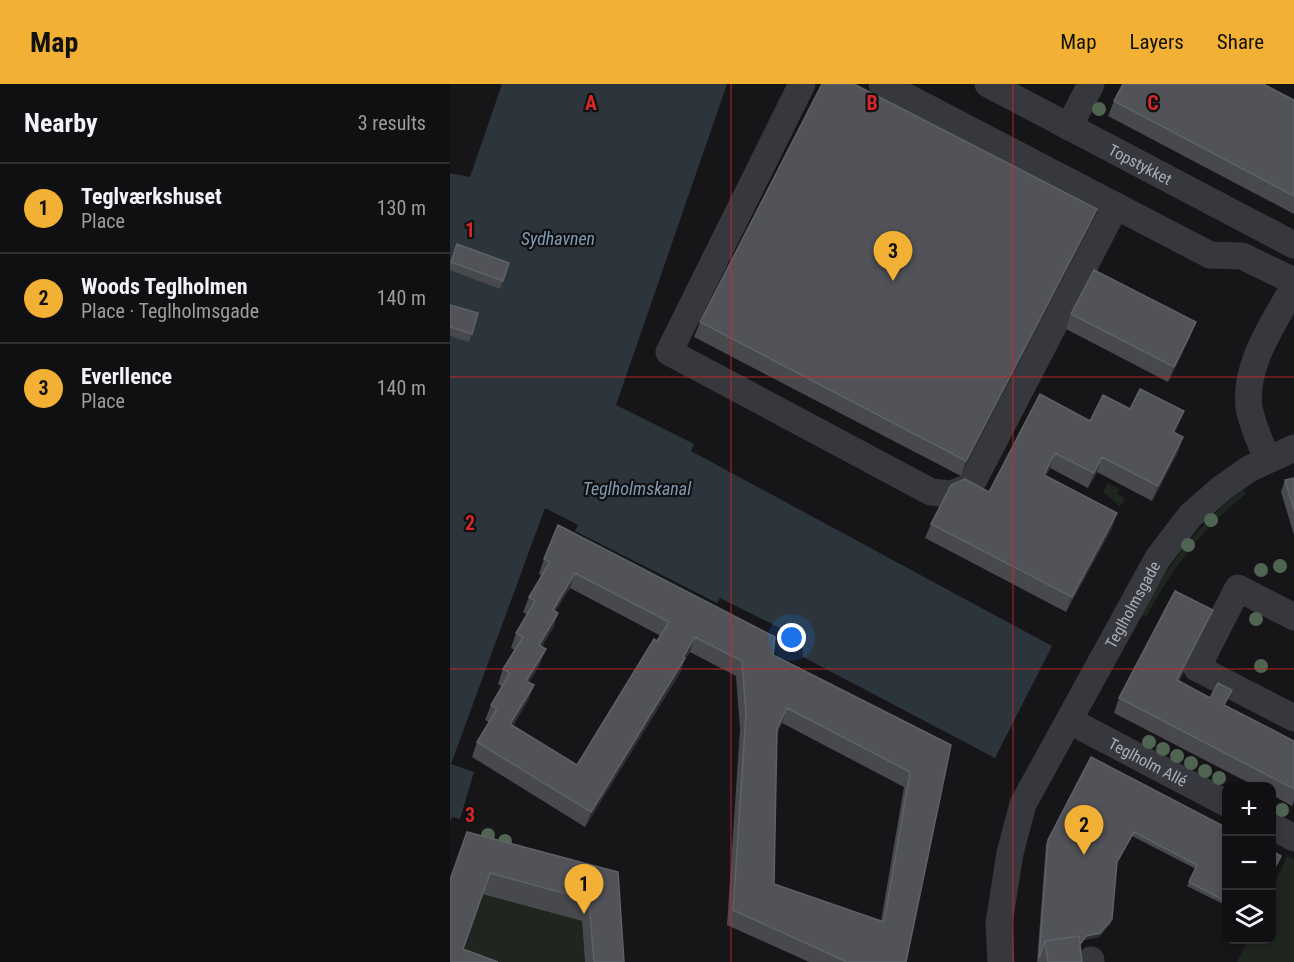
<!DOCTYPE html>
<meta charset="utf-8">
<style>
:root{--surface:#101012;--page:#1e1e20;--text:#f1f3f6;--muted:#9c9d9f;--line:#303032;--accent:#f2b134}
body{margin:0;font-family:"Roboto Condensed",sans-serif;background:var(--page);color:var(--text)}
.controls{position:absolute;right:18px;bottom:18px;display:grid;overflow:hidden;border-radius:12px;box-shadow:0 3px 9px #0003}
.controls button{width:54px;height:54px;display:grid;place-items:center;padding:0;border:0;border-bottom:2px solid var(--line);background:var(--surface);color:var(--text);font:30px sans-serif}
.you{position:absolute;left:342px;top:554px;width:21px;height:21px;margin:-15px;border:4px solid #fff;border-radius:50%;background:#1a73e8;box-shadow:0 0 0 9px #1a73e833}
.badge{display:grid;place-items:center;width:39px;height:39px;border-radius:50%;background:var(--accent);color:#111;font-size:20px;font-weight:700}
.pin{position:absolute;translate:-50% -50px;filter:drop-shadow(0 2px 3px #0008)}
.pin::after{content:'';position:absolute;top:32px;width:21px;height:18px;background:inherit;clip-path:polygon(0 0,100% 0,50% 100%)}
.list{margin:0;padding:0;list-style:none}
h2{display:flex;justify-content:space-between;align-items:center;height:78px;margin:0;padding:0 24px;font-size:26px}
h2 small{font-size:20px;font-weight:400;color:var(--muted)}
.list li{display:grid;grid-template-columns:39px 1fr auto;gap:18px;align-items:center;box-sizing:border-box;height:90px;padding:0 24px;border-top:2px solid var(--line)}
.list b{display:block;font-size:22px;white-space:nowrap}
.list p{margin:0;font-size:20px;white-space:nowrap;color:var(--muted)}
.list em{font-size:20px;font-style:normal;color:var(--muted)}
.icon{flex:none;width:33px;height:33px;fill:none;stroke:currentColor;stroke-width:2;stroke-linecap:round;stroke-linejoin:round}
.map{position:relative;flex:none;width:844px;height:878px;overflow:hidden}
header{display:flex;align-items:center;gap:36px;box-sizing:border-box;height:84px;padding:0 30px;background:var(--accent);color:#111}
header strong{font-size:28px}
nav{display:flex;gap:33px;margin-inline-start:auto;font-size:21px}
main{display:flex}
aside{flex:1;background:var(--surface)}
.map>svg:first-child{display:block}
.green{fill:#1e261f}
.water{fill:#2c353c}
.lines{fill:none;stroke-linecap:round;stroke-linejoin:round}
.minor{stroke:#37383d;stroke-width:27}
.tree{fill:#506452}
.wall{fill:#47494d;fill-rule:evenodd}
.shaded-wall{fill:#2f3033}
.building{fill:#525359;stroke:#5f6168;stroke-width:1.5;fill-rule:evenodd}
.grid{fill:none;stroke:#d62828;stroke-width:1.5;stroke-opacity:0.55}
.labels{text-anchor:middle;stroke-width:4.5;stroke-linejoin:round;paint-order:stroke}
.street-label{font-size:16px;fill:#a8adb8;stroke:#111113}
.water-label{font-size:18px;font-style:italic;fill:#7f9bb3;stroke:#111113}
.grid-label{font-size:20px;text-anchor:middle;font-weight:bold;fill:#d62828;stroke:#111113;stroke-width:4.5;stroke-linejoin:round;paint-order:stroke}
</style>
<header>
<strong>Map</strong>
<nav><a>Map</a><a>Layers</a><a>Share</a></nav>
</header>
<main>
<aside>
<h2>Nearby<small>3 results</small></h2>
<ul class="list">
<li><span class="badge">1</span><div><b>Teglværkshuset</b><p>Place</p></div><em>130 m</em></li>
<li><span class="badge">2</span><div><b>Woods Teglholmen</b><p>Place · Teglholmsgade</p></div><em>140 m</em></li>
<li><span class="badge">3</span><div><b>Everllence</b><p>Place</p></div><em>140 m</em></li>
</ul>
</aside>
<div class="map">
<svg width="844" height="878" viewBox="0 0 844 878">
<rect width="100%" height="100%" fill="#161618"/>
<path class="green" d="M657 399 670 405 667 410 675 414 670 423 653 408Z
M793 406 796 410C752 444 722 485 696 533L691 531C718 482 747 440 793 406Z
M837 772 844 775V878H787L798 856H822V805Z
M32 810 132 837 135 878H8Z"/>
<path class="water" d="M52 0H277L166 321 244 360 241 367 602 562 545 674 353 573 352 555 270 514 267 519 125 447 128 441 95 424 1 680 24 688 10 735 2 733 0 739V89L20 93Z"/>
<g class="lines">
<g class="minor">
<path d="M352 0 219 268 481 408 501 410 520 403 665 123"/>
<path d="M432 0 760 171 792 172 844 197"/>
<path id="s1" d="M538 0 844 161"/>
<path d="M619 43 641 0"/>
<path d="M817 376C811 359 802 341 799 323 794 279 825 238 844 202"/>
<path d="M844 533 788 504 747 584 844 634"/>
<path id="s2" d="M620 637 776 719"/>
<path d="M822 742 844 754"/>
<path d="M641 876V878"/>
<path id="s3" d="M551 878 549 839 560 769 573 720 708 474 740 432 772 404 799 385 844 364"/>
</g>
</g>
<g class="tree">
<circle cx="649" cy="25" r="7"/>
<circle cx="761" cy="436" r="7"/>
<circle cx="738" cy="461" r="7"/>
<circle cx="830" cy="482" r="7"/>
<circle cx="811" cy="486" r="7"/>
<circle cx="806" cy="535" r="7"/>
<circle cx="811" cy="582" r="7"/>
<circle cx="699" cy="658" r="7"/>
<circle cx="713" cy="665" r="7"/>
<circle cx="727" cy="672" r="7"/>
<circle cx="741" cy="679" r="7"/>
<circle cx="755" cy="687" r="7"/>
<circle cx="769" cy="694" r="7"/>
<circle cx="832" cy="726" r="7"/>
<circle cx="38" cy="751" r="7"/>
<circle cx="55" cy="757" r="7"/>
</g>
<path class="wall" d="M844 16V130L658 32 664 17Z
M642 140 511 392 244 253 250 238Z
M7 160 59 179 50 205 0 186V179Z
M0 221 28 229 19 258 0 252Z
M621 230 740 253 718 298 616 245Z
M680 325 734 327 725 348 728 368 702 417 647 388 638 404 600 384 596 392 662 444 616 528 475 454 481 440 539 408 640 337Z
M844 394V451L831 408 835 396Z
M94 475 323 571 501 661 456 878H359L277 841 290 645 286 592 240 568 234 577 230 589 135 743 22 673 27 658 39 638 35 636 41 621 52 603 48 600 53 585 65 566 61 564 66 549 77 531 73 528 79 513 92 492 89 490ZM120 504 211 552 127 681 63 642 78 616 84 601 79 598 90 580 92 562 103 544 108 529 105 527ZM332 639 454 703 431 837 324 800 327 649Z
M757 541 729 597 844 657V717L842 722 822 711V702H805L664 629 669 614Z
M641 673 777 744V822L737 802 746 785 682 752 667 779 661 839 649 853 634 856 630 862 632 878H587L596 760Z
M17 748 168 788 174 878H135L132 837 32 810 0 878Z"/>
<path class="shaded-wall" d="M647 125 642 140 511 392 516 377Z
M746 238 740 253 718 298 724 283Z
M734 327 728 342 718 362 723 348Z
M733 353 728 368 702 417 708 402Z
M605 369 600 384 589 406 594 391Z
M652 373 647 388 638 404 644 389Z
M667 429 662 444 616 528 622 513Z
M125 489 120 504 97 541 103 526Z
M763 526 757 541 721 611 727 596Z
M108 529 103 544 84 576 89 561Z
M245 553 240 568 234 577 230 589 135 743 141 728Z
M96 565 90 580 71 612 76 597Z
M84 601 78 616 55 655 60 640Z
M337 624 332 639 322 660 327 645Z
M662 835 661 839 649 853 634 856 621 874 636 852Z"/>
<path class="building" d="M372 0H404L647 125 516 377 250 238Z
M673 0H813L844 16V112L664 17Z
M7 160 59 179 53 197 1 178Z
M644 186 746 238 724 283 621 230Z
M0 221 28 229 22 250 0 243Z
M690 305 734 327 723 348 733 353 708 402 652 373 644 389 605 369 594 391 667 429 622 513 481 440 501 401 515 395 539 408 590 310 640 337 653 311 680 325Z
M844 394V426L835 396Z
M108 441 325 553 323 571 501 661 456 878H397L283 826 296 630 292 577 245 553 233 573 235 574 141 728 27 658 47 625 41 621 60 589 53 585 73 553 66 549 85 517 79 513 100 478 94 475ZM125 489 219 538 207 557 204 555 127 681 60 640 84 601 76 597 96 565 89 561 108 529 103 526ZM337 624 460 688 434 838 324 800 327 645Z
M725 507 763 526 727 596 760 614 768 599 782 606 774 621 844 657V705L669 614Z
M641 673 777 744V818L739 798 747 781 684 748 667 778 662 835 650 849 636 852 630 860 629 852 595 857 589 874 598 756Z
M17 748 168 788 174 878H144L139 816 40 789 13 865 48 878H0V796Z
M822 767 831 772 822 789Z
M629 852 632 878H598L595 857Z"/>
<path class="grid" d="M281 0V878M563 0V878M0 293H844M0 585H844"/>
<g class="labels">
<g class="street-label">
<text dy="6" stroke="none"><textPath href="#s1" startOffset="172">Topstykket</textPath></text>
<text dy="6" stroke="none"><textPath href="#s3" startOffset="388">Teglholmsgade</textPath></text>
<text dy="6" stroke="none"><textPath href="#s2" startOffset="88">Teglholm Allé</textPath></text>
</g>
<g class="water-label">
<text x="108" y="161">Sydhavnen</text>
<text x="187" y="411">Teglholmskanal</text>
</g>
</g>
<g class="grid-label">
<text x="141" y="26">A</text>
<text x="422" y="26">B</text>
<text x="703" y="26">C</text>
<text x="20" y="153">1</text>
<text x="20" y="446">2</text>
<text x="20" y="738">3</text>
</g>
</svg>
<div class="controls">
<button>+</button>
<button>−</button>
<button><svg class="icon" aria-label="layers" viewBox="0 0 24 24"><path d="M12 4l9 5-9 5-9-5zM3 14l9 5 9-5"/></svg></button>
</div>
<div class="you"></div>
<div class="pin badge" style="left:134px;top:830px">1</div>
<div class="pin badge" style="left:634px;top:771px">2</div>
<div class="pin badge" style="left:443px;top:197px">3</div>
</div>
</main>
